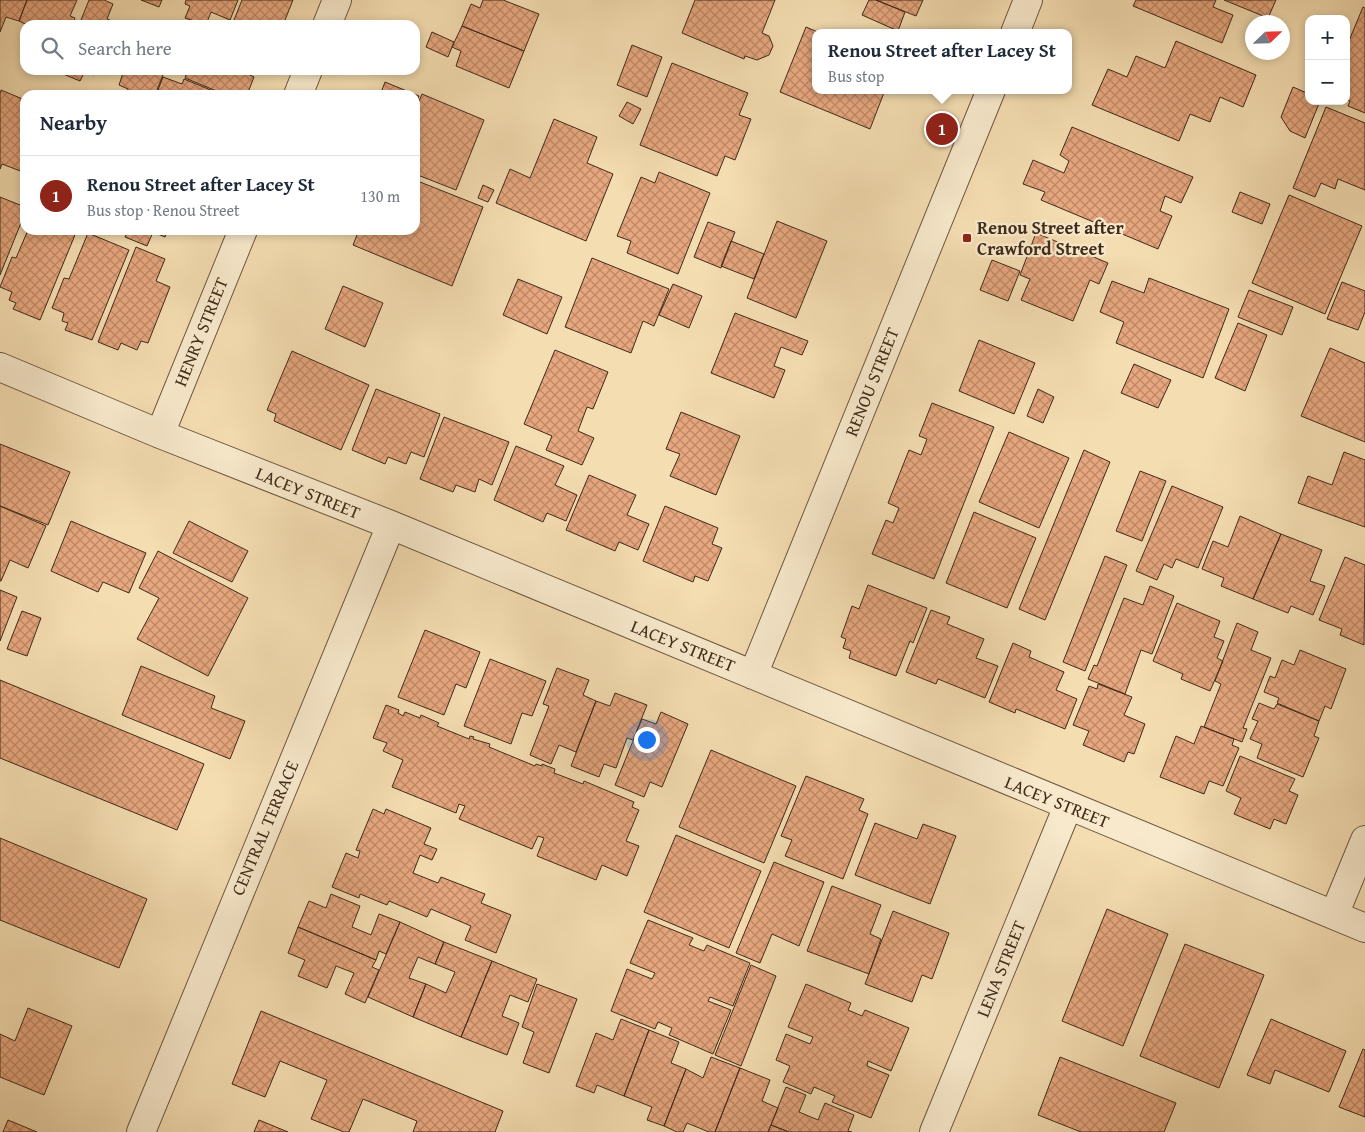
<!DOCTYPE html>
<meta charset="utf-8">
<style>
:root{--surface:#fff;--page:#f2f2f3;--text:#1f2937;--muted:#747a83;--line:#e0e1e3;--accent:#8f2418}
body{margin:0;font-family:"Gentium Book Plus",serif;background:var(--page);color:var(--text)}
.controls{position:absolute;right:15px;top:15px;display:grid;overflow:hidden;border-radius:10px;box-shadow:0 2px 8px #0003}
.controls button{width:45px;height:45px;display:grid;place-items:center;padding:0;border:0;border-bottom:1px solid var(--line);background:var(--surface);color:var(--text);font:25px sans-serif}
.compass{position:absolute;left:1245px;top:15px;width:45px;height:45px;border-radius:50%;background:var(--surface);box-shadow:0 2px 8px #0003;rotate:67deg}
.you{position:absolute;left:646px;top:739px;width:18px;height:18px;margin:-12px;border:4px solid #fff;border-radius:50%;background:#1a73e8;box-shadow:0 0 0 8px #1a73e833}
.badge{display:grid;place-items:center;width:32px;height:32px;border-radius:50%;background:var(--accent);color:#fff;font-size:16px;font-weight:700}
.pin{position:absolute;translate:-50% -50%;border:2px solid #fff;box-shadow:0 1px 5px #0006}
.popup{position:absolute;left:812px;top:29px;width:260px;height:65px;box-sizing:border-box;display:grid;place-content:center;border-radius:10px;background:var(--surface);filter:drop-shadow(0 1px 4px #0005);font-size:16px;white-space:nowrap;color:var(--muted)}
.popup b{font-size:19px;color:var(--text)}
.popup::after{content:'';position:absolute;left:50%;top:100%;margin-left:-10px;border:10px solid transparent;border-top-color:var(--surface)}
.list{margin:0;padding:0;list-style:none}
h2{display:flex;justify-content:space-between;align-items:center;height:65px;margin:0;padding:0 20px;font-size:21px}
h2 small{font-size:16px;font-weight:400;color:var(--muted)}
.list li{display:grid;grid-template-columns:32px 1fr auto;gap:15px;align-items:center;box-sizing:border-box;height:80px;padding:0 20px;border-top:1px solid var(--line)}
.list b{display:block;font-size:19px;white-space:nowrap}
.list p{margin:0;font-size:16px;white-space:nowrap;color:var(--muted)}
.list em{font-size:16px;font-style:normal;color:var(--muted)}
.icon{flex:none;width:28px;height:28px;fill:none;stroke:currentColor;stroke-width:2;stroke-linecap:round;stroke-linejoin:round}
.map{position:relative;flex:none;width:1365px;height:1132px;overflow:hidden}
.search{position:absolute;background:var(--surface);box-shadow:0 2px 8px #0003;left:20px;top:20px;width:400px;height:55px;display:flex;align-items:center;gap:12px;box-sizing:border-box;padding:0 18px;border-radius:15px;color:var(--muted);font-size:19px}
.panel{position:absolute;background:var(--surface);box-shadow:0 2px 8px #0003;left:20px;top:90px;width:400px;height:145px;border-radius:15px}
.map>svg:first-child{display:block}
.building{fill:url(#building-cross-hatch);stroke:#402b1a}
.lines{fill:none;stroke-linecap:round;stroke-linejoin:round}
.minor-casing{stroke:#6d5840;stroke-width:30}
.minor{stroke:#f8e9cc;stroke-width:28}
.poi-dot{fill:#8f2418;stroke:#f8e9cc;stroke-width:2}
.labels{text-anchor:middle;stroke-width:4.5;stroke-linejoin:round;paint-order:stroke}
.poi-label{font-size:18px;font-weight:bold;fill:#402b1a;stroke:#f8e9cc;text-anchor:start}
.street-label{font-size:18px;fill:#402b1a;stroke:#f8e9cc}
</style>
<div class="map">
<svg width="1365" height="1132" viewBox="0 0 1365 1132">
<defs>
<pattern id="building-cross-hatch" width="8" height="8" patternUnits="userSpaceOnUse" patternTransform="scale(1.25)"><rect width="8" height="8" fill="#e7a77f"/><path d="M0 0l8 8M0 8l8-8" fill="none" stroke="#bd8867"/></pattern>
</defs>
<rect width="100%" height="100%" fill="#f4ddb1"/>
<filter id="stains"><feTurbulence type="fractalNoise" baseFrequency=".004" numOctaves="4"/><feColorMatrix values="0 0 0 0 .2 0 0 0 0 .09 0 0 0 0 .02 0 0 0 .5 -.17"/></filter>
<radialGradient id="worn" r=".72"><stop offset=".6" stop-color="#630" stop-opacity="0"/><stop offset="1" stop-color="#630" stop-opacity=".3"/></radialGradient>
<path class="building" d="M0 0H27L19 21 6 17 0 32Z
M27 0H77L70 16 75 18 72 25H27L19 21Z
M89 0H104L113 4 107 19 122 25H79Z
M141 0H162L159 7Z
M186 0H238L230 20 211 12 206 25 185 18 190 6 185 4Z
M242 0H293L283 25H232Z
M483 0H503L539 14 524 51 462 26 471 4 480 8Z
M695 0H775L762 33 769 36 773 46 769 55 757 60 745 56 744 59 682 33Z
M869 0H876L905 12 898 31 862 15Z
M876 0H923L916 16Z
M1136 0H1216L1213 7 1233 15 1222 43 1133 6Z
M1224 0H1276L1268 18Z
M1363 7 1365 8V113L1348 106 1350 101 1346 100V48Z
M462 26 524 51 509 88 456 66 461 51 452 47Z
M806 27 820 33H816V90H885L870 129 780 92Z
M432 32 454 42 448 57 426 47Z
M1176 41 1256 75 1243 107 1220 97 1210 122 1190 114 1179 141 1092 105 1108 69 1127 77 1136 56 1165 68Z
M632 45 662 57 647 97 617 85Z
M672 63 748 93 739 115 751 119 735 160 725 156 717 176 640 145Z
M56 70H96L94 75 85 71 80 81 56 71Z
M124 70H165L155 95H126L128 89 119 85Z
M188 70H240L254 77 247 95H226L185 78Z
M163 77 182 84 184 79 223 95H156Z
M385 82 419 96 415 107V95H380Z
M1293 87 1309 94V101H1320L1305 138 1290 131 1281 117Z
M1 90 25 100 23 111 25 112V168L23 172 2 164 0 169V94Z
M422 94 484 120 456 190 415 174V110Z
M627 102 641 109 633 124 619 116Z
M1326 107 1365 123V190L1338 179 1335 189 1321 183 1315 197 1293 188Z
M554 119 597 137 587 163 613 174 586 241 496 203 510 169 530 178Z
M1072 127 1193 177 1181 203 1165 196 1160 211 1172 216 1158 249 1041 200 1045 192 1023 184 1033 160 1064 173 1069 161 1060 155Z
M659 172 710 193 678 274 627 253 631 241 617 236 641 177 655 183Z
M415 180 483 207 452 286 353 245 359 230H415Z
M483 185 494 190 488 202 478 198Z
M1240 192 1270 204 1262 224 1232 212Z
M1289 195 1362 226 1325 314 1252 283Z
M0 197 25 207V213L0 275Z
M777 221 827 241 796 318 747 298Z
M708 222 735 232 721 268 694 257Z
M28 230H77L40 320 13 309 16 303 9 300 12 292 0 287 12 257 16 258Z
M126 230H168L165 237 153 232 147 246 125 237 128 231Z
M88 233 129 250 92 340 65 330 68 323 62 321 64 313 52 308 64 278 69 279Z
M1036 233 1108 263 1099 284 1090 280 1073 321 1021 300 1030 279 1020 275Z
M731 241 764 254 754 279 721 266Z
M136 247 165 259 156 281 170 287 148 343 141 341 137 350 121 343 118 350 98 342Z
M592 258 669 289 654 326 643 321 631 353 565 327Z
M992 260 1020 271 1008 301 980 290Z
M1149 278 1229 309 1203 378 1116 343 1124 322 1100 312 1112 281 1144 293Z
M518 279 562 297 547 334 503 315Z
M1342 282 1365 291V312L1358 330 1327 319Z
M673 284 702 296 689 328 659 315Z
M343 286 383 303 365 347 325 329Z
M1249 290 1293 307 1282 335 1238 317Z
M735 313 808 341 802 355 781 347 774 366 785 370 774 398 711 373Z
M1238 323 1267 335 1245 391 1215 378Z
M979 340 1035 363 1014 414 959 391Z
M1330 348 1365 363V442L1301 416Z
M555 350 608 372 593 409 587 407 578 431 594 438 582 465 546 450 552 436 524 424Z
M292 351 369 385 341 450 274 421 276 414 267 410Z
M1134 364 1171 380 1158 408 1121 393Z
M376 389 440 414 424 457 411 452 406 464 388 457 385 464 352 450Z
M1038 389 1054 397 1043 423 1027 416Z
M932 403 994 427 934 579 872 554 886 520 893 523 899 508 888 503 909 450 921 455 927 439 919 436Z
M681 412 740 436 716 495 670 476 680 454 666 449Z
M444 417 509 442 492 485 479 479 475 492 456 485 453 492 420 479Z
M1009 432 1069 458 1039 528 979 502Z
M0 444 70 472 48 525 0 506Z
M516 446 564 466 555 485 577 495 566 521 547 513 543 522 494 500Z
M1084 450 1110 462 1045 620 1019 609Z
M1344 452 1365 460V527L1298 503 1308 476 1332 485Z
M1140 471 1166 481 1142 541 1116 531Z
M589 475 636 495 627 515 649 524 638 550 619 542 615 551 566 530Z
M1172 486 1223 507 1198 568 1176 559 1172 568 1164 564 1157 580 1136 571Z
M0 506 46 526 28 568 10 560 1 581H0Z
M665 506 718 528 712 544 722 548 708 581 695 576 693 582 643 561Z
M974 512 1036 538 1007 608 946 583Z
M1240 516 1281 534 1253 599 1221 586 1224 578 1202 569 1213 541 1228 547Z
M71 521 146 553 129 593 103 582 98 592 51 571Z
M189 521 248 551 232 582 173 553Z
M1281 534 1322 550 1310 581 1325 586 1313 615 1291 606 1288 613 1253 599Z
M158 551 248 598 208 676 137 639 159 598 139 588Z
M1105 556 1127 565 1085 671 1063 662Z
M1345 557 1365 565 1364 645 1340 635 1342 629 1319 620Z
M868 585 927 608 913 643 910 641 896 676 849 658 851 651 843 648 846 639 841 637 852 606 859 609Z
M1150 586 1174 596 1152 654 1141 650 1125 694 1088 679 1094 665 1097 666 1124 598 1143 605Z
M0 590 17 597 0 641Z
M1177 603 1220 621 1214 637 1224 641 1217 658 1223 661 1210 691 1181 679 1183 674 1153 661Z
M931 610 950 617 947 624 984 639 976 658 998 666 985 698 938 679 936 684 906 672Z
M22 611 41 618 27 656 7 649Z
M1237 623 1258 632 1251 650 1271 658 1243 728 1247 729 1242 742 1204 727 1221 684 1215 681Z
M425 630 480 652 466 688 456 684 444 715 398 697Z
M1013 643 1031 651 1029 657 1064 672 1056 690 1077 699 1065 729 1016 709 1015 713 989 702Z
M1300 650 1346 669 1331 709 1325 706 1319 721 1277 703 1279 698 1264 692 1270 676 1275 678 1282 660 1294 665Z
M490 659 546 681 532 716 522 713 511 744 464 726Z
M141 666 215 696 211 708 245 721 230 759 122 715Z
M557 668 589 680 583 695 596 701 576 752 559 745 551 764 530 755 549 706 543 704Z
M0 680 204 764 177 830 0 758Z
M1098 684 1132 697 1124 715 1145 724 1134 754 1128 752 1124 762 1083 745 1089 731 1073 725 1089 686 1097 689Z
M615 693 647 705 633 740 627 738 616 768 604 764 599 777 571 766 596 701 610 706Z
M1259 703 1274 709 1277 704 1319 721 1314 736 1319 738 1303 777 1257 758 1262 744 1250 739 1258 721 1252 719Z
M386 705 399 710 398 713 403 716 405 712 420 718 421 715 439 723 437 726 469 739 470 736 474 737 473 739 490 744 489 747 535 766 536 764 542 766V764L555 769 554 773 583 784 584 781 634 802 632 807 639 810 626 841 639 846 627 876 602 865 596 880 537 856 544 838 538 836 532 849 459 819 465 806 459 804 456 813 392 787 403 760 383 751 387 743 373 738Z
M661 712 688 724 662 787 650 782 644 797 615 785 642 719 656 724Z
M1201 726 1234 739 1232 745 1239 748 1223 786 1209 781 1204 794 1160 777 1176 736 1194 744Z
M711 750 796 786 764 863 679 827Z
M1240 756 1295 779 1289 791 1298 795 1286 824 1274 819 1270 829 1234 814 1241 798 1226 791Z
M806 776 864 799 859 810 868 814 843 879 785 856 792 840 781 836Z
M373 809 384 814 386 809 431 828 424 844 437 849 432 860 420 855 413 873 438 883 441 877 485 894 481 903 511 915 496 953 465 940 471 926 431 909 427 917 389 901 387 905 360 894 359 898 332 887 346 853 358 858 360 851 356 850Z
M875 823 917 839 923 824 956 836 930 904 855 875Z
M676 835 761 871 729 948 644 912Z
M0 838 147 899 119 968 0 920Z
M774 862 824 882 799 946 772 934 760 963 736 953Z
M832 886 881 905 870 934 881 939 869 974 807 951Z
M331 894 360 906 352 927 371 935 379 914 400 922 386 954 379 951 376 960 298 927 309 901 326 908Z
M1107 909 1168 934 1123 1046 1062 1021Z
M893 911 949 933 932 979 922 975 912 1002 865 984Z
M648 920 693 938 689 945 704 951 707 945 750 963 733 1006 710 997 708 1001 731 1010 713 1054 669 1035 672 1028 658 1022 655 1029 611 1011 627 969 652 979 655 973 630 963Z
M400 922 444 942 435 964 418 957 409 978 426 984 413 1017 368 997Z
M298 927 376 960 372 967 379 970 365 1003 345 994 354 973 336 966 327 988 298 976 305 960 288 953Z
M444 942 492 961 461 1037 413 1017 426 984 446 993 455 972 435 964Z
M1185 944 1264 975 1219 1088 1140 1056Z
M492 961 537 979 528 1002 510 995 502 1016 519 1023 507 1055 461 1037Z
M751 965 776 976 741 1066 715 1055Z
M537 984 577 999 549 1073 523 1063 534 1032 522 1027Z
M806 984 851 1003 848 1010 862 1016 865 1010 909 1028 891 1071 868 1061 867 1066 889 1075 871 1118 832 1102 835 1096 814 1087 811 1094 783 1082 790 1066 776 1060 786 1034 810 1044 813 1037 788 1027Z
M28 1008 72 1026 44 1095 0 1077V1034L15 1041Z
M261 1011 503 1111 495 1132H413L417 1121 363 1099 349 1132H344L311 1119 327 1080 280 1061 265 1097 232 1084Z
M621 1019 649 1030 624 1096 597 1085 594 1093 576 1086 596 1033 613 1040Z
M1271 1019 1346 1051 1329 1092 1275 1070 1270 1084 1247 1075Z
M649 1030 679 1042 671 1063 686 1069 664 1126 647 1120 652 1107 624 1096Z
M1363 1049 1365 1050V1117L1339 1107Z
M711 1057 740 1068 715 1132H709L687 1123 683 1132H677L664 1126 686 1069 703 1078Z
M1060 1057 1176 1103 1164 1132H1081L1038 1115Z
M740 1068 770 1080 762 1101 778 1108 768 1132H715Z
M786 1087 806 1095 799 1112 818 1120 825 1103 854 1115 848 1131 852 1132H789L771 1125Z
M8 1120 37 1132H3Z
M259 1120 288 1132H254Z
M771 1125 789 1132H768Z"/>
<g class="lines">
<g class="minor-casing">
<path id="minor" d="M327 25 337 0
M1015 33 1028 0
M298 95 308 70
M0 367 160 434 391 525 1365 928
M160 434 243 230
M753 675 991 90
M1334 915 1365 840
M141 1132 391 525
M934 1132 1068 806"/>
</g>
<use href="#minor" class="minor"/>
</g>
<rect class="poi-dot" x="962" y="233" width="10" height="10" rx="2.5"/>
<g class="labels">
<g class="poi-label">
<text x="977" y="234">Renou Street after<tspan x="977" dy="21">Crawford Street</tspan></text>
</g>
<g class="street-label">
<text transform="translate(201 332) rotate(-68)" y="6">HENRY STREET</text>
<text transform="translate(872 382) rotate(-68)" y="6">RENOU STREET</text>
<text transform="translate(308 493) rotate(22)" y="6">LACEY STREET</text>
<text transform="translate(683 646) rotate(22)" y="6">LACEY STREET</text>
<text transform="translate(1057 802) rotate(22)" y="6">LACEY STREET</text>
<text transform="translate(265 828) rotate(-67)" y="6">CENTRAL TERRACE</text>
<text transform="translate(1001 969) rotate(-68)" y="6">LENA STREET</text>
</g>
</g>
<rect width="100%" height="100%" filter="url(#stains)"/>
<rect width="100%" height="100%" fill="url(#worn)"/>
</svg>
<div class="controls">
<button>+</button>
<button>−</button>
</div>
<svg class="compass" viewBox="-18 -18 36 36"><path d="M0-13l5 13h-10z" fill="#e53935"/><path d="M0 13l5-13h-10z" fill="#747a83"/></svg>
<div class="you"></div>
<div class="pin badge" style="left:942px;top:129px">1</div>
<div class="popup"><b>Renou Street after Lacey St</b>Bus stop</div>
<div class="search"><svg class="icon" aria-label="search" viewBox="0 0 24 24"><circle cx="10" cy="10" r="6"/><path d="M15 15l6 6"/></svg>Search here</div>
<section class="panel">
<h2>Nearby<small></small></h2>
<ul class="list">
<li><span class="badge">1</span><div><b>Renou Street after Lacey St</b><p>Bus stop · Renou Street</p></div><em>130 m</em></li>
</ul>
</section>
</div>
